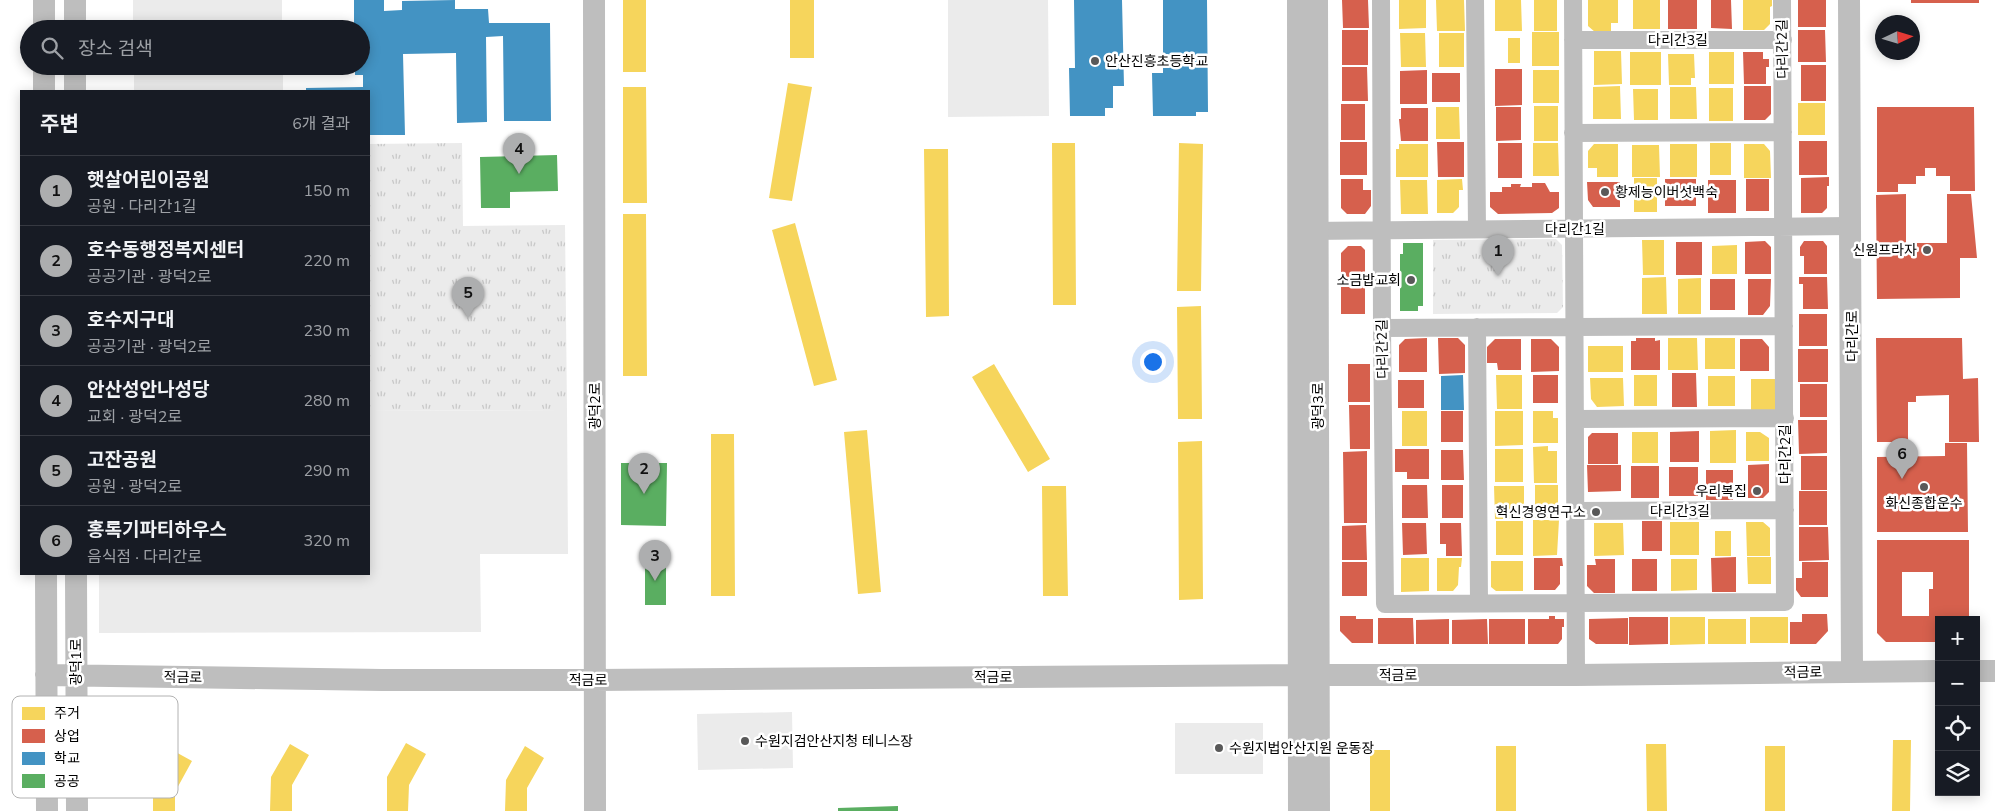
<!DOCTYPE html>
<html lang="ko">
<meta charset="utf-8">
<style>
:root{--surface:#171b24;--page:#242831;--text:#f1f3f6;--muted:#9ea1a6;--line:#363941;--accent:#adaeaf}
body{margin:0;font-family:"Nunito Sans","Noto Sans KR",sans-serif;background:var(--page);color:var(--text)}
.controls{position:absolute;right:15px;bottom:15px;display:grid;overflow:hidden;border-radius:0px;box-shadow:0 2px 12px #0003}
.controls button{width:45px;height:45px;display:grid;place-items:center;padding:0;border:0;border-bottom:1px solid var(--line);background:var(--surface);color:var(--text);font:25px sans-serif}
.compass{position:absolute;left:1875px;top:15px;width:45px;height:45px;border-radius:50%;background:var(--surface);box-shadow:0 2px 12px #0003;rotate:86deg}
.you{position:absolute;left:1152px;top:361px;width:18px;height:18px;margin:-12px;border:4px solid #fff;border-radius:50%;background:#1a73e8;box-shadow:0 0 0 8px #1a73e833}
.badge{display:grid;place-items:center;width:32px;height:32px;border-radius:50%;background:var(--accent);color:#111;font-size:16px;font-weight:700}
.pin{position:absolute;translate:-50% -41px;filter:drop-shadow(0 1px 2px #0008)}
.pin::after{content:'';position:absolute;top:26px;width:18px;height:15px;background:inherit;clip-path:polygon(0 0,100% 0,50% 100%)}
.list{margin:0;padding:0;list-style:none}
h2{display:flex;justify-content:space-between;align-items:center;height:65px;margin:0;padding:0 20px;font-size:21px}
h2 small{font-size:16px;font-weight:400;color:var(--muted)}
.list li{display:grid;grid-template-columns:32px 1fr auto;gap:15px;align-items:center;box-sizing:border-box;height:70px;padding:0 20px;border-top:1px solid var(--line)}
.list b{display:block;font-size:19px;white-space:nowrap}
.list p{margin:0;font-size:16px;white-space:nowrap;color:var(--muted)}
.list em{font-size:16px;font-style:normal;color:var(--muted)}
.icon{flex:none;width:28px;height:28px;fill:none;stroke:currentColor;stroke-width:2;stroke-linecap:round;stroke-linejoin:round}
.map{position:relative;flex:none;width:1995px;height:811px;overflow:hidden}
.search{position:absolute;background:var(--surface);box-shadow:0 2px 12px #0003;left:20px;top:20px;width:350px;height:55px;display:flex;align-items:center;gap:12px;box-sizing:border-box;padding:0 18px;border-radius:28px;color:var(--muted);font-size:19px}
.panel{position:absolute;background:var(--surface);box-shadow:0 2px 12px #0003;left:20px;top:90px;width:350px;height:485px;border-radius:0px}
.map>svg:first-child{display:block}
.green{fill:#ebebeb}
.park{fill:url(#park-tufts)}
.homes{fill:#f6d55c}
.shops{fill:#d6604d;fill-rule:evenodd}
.schools{fill:#4393c3}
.public{fill:#5aae61}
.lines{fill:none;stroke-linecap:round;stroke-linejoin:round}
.minor{stroke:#bebebe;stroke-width:18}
.tertiary{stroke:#bebebe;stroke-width:22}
.poi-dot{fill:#595959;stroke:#fff;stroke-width:2}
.labels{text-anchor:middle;stroke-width:5;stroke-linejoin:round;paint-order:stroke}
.street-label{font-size:14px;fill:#000;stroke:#fff}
.poi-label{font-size:14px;fill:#000;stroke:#fff;text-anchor:start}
.key{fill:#fff;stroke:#b2b2b2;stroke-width:1}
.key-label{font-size:14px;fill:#000}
</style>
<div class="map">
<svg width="1995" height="811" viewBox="0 0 1995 811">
<defs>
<pattern id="park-tufts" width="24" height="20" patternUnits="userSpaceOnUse" patternTransform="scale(1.25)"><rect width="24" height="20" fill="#ebebeb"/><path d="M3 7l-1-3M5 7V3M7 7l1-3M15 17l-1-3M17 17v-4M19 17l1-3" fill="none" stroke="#c8c8c8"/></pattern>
</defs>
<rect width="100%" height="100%" fill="#fff"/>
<path class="green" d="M133 0H282V29H133Z
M948 0H1048L1049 116 948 117Z
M134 66H283V91H134Z
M567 410 568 554H480L481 632 99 633V574H369V411Z
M792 712 793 768 698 770 697 714Z
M1175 723H1263V774H1175Z"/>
<path class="park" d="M462 143 463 226 565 225 567 410 369 411V144Z
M1556 239 1562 245 1563 307 1557 313 1433 314V240Z"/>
<path class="homes" d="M623 0H646V72H623Z
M790 0H814V58H790Z
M1399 0H1426V28L1399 29Z
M1436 0H1464L1465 31H1437Z
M1495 0H1521L1522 31H1495Z
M1534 0H1557V31H1534Z
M1588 0H1618V23H1611V32H1595L1588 26Z
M1633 0H1660V29H1633Z
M1743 0H1772V6L1770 7V24L1764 30H1743Z
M1532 32H1559V66H1532Z
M1400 33H1425L1426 67H1401Z
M1439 33H1464V67H1439Z
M1508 38H1520V63H1508Z
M1594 51H1621L1622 84 1594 85Z
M1630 52H1661V85H1630Z
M1709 52H1734V84H1709Z
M1668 54H1694L1695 78H1691V85H1669Z
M1533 70H1559V103H1533Z
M788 83 812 87 792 201 769 198Z
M1620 86 1621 119H1593V87Z
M623 87H646L647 203H623Z
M1670 87H1696L1697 119H1670Z
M1709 88H1733V121H1709Z
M1633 89H1658V120H1634Z
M1798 103H1825V135H1798Z
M1534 106H1558V141H1534Z
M1436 107H1459L1460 139H1436Z
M1052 143H1075L1076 305H1053Z
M1179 143 1203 144 1201 291H1177Z
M1533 143H1558L1559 176H1533Z
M1710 143H1731V175H1710Z
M1399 144H1428V177H1396V149H1399Z
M1594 144H1618V177H1597V168H1588V151Z
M1670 144H1697V177H1670Z
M1744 144H1764L1770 151 1771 178H1744Z
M1632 145H1659L1660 177H1632Z
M924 149H948L949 316 926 317Z
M1634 178H1657V212H1634Z
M1462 179 1463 190H1459V207L1453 213H1437V180Z
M1400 180H1427L1428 214H1401Z
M623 214H646L647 376H623Z
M795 223 837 380 814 386 772 230Z
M1642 240H1664V275H1643Z
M1737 245V274H1712V246Z
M1666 277 1667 314H1642V278Z
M1701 278V314H1678V279Z
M1201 306 1202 419H1178L1177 307Z
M1668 338H1697L1698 370H1668Z
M1705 338H1735V369H1705Z
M1588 346H1623V372H1588Z
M994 364 1050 459 1028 472 972 377Z
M1496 375H1522V409H1497Z
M1634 375H1657V406H1634Z
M1708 376H1735V406H1708Z
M1590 378H1623L1624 406 1597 407 1591 399Z
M1751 379H1782L1779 412H1751Z
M1402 411H1427V446H1402Z
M1495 411H1523V445L1495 446Z
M1533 411H1553V418H1558V443H1533Z
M867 430 881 592 858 594 844 432Z
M1736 430V463H1710V431Z
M1632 432H1658V463H1632Z
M1746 432H1760L1769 438V461H1746Z
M711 434H734L735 596H711Z
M1202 441 1203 599 1179 600 1178 442Z
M1548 446V451H1557V483H1534L1533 447Z
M1495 449H1523V482H1495Z
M1535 485H1558V518H1535Z
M1042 486H1066L1068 596H1043Z
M1494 486H1524V519H1495Z
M1533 520H1559L1557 555 1533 556Z
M1496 521H1523V555H1496Z
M1670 522H1699V555H1670Z
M1746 522H1763L1770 528V556H1747Z
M1594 523H1623L1624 555 1594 556Z
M1715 531H1731V556H1715Z
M1747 557H1771V584H1748Z
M1401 558H1429V591L1401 592Z
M1437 558H1462L1461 567H1459L1458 585 1453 591H1437Z
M1671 559H1697V590L1671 591Z
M1491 561H1523V591H1496L1491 587Z
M1670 617H1705V644L1670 645Z
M1750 617H1788V643H1750Z
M1708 619H1746V644H1708Z
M1893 740H1911L1910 811H1892Z
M406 743 426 754 409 785 408 811H387V777Z
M290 744 309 755 292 785V811H270L271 777Z
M1646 744H1666L1667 811H1647Z
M525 746 544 758 527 788V811H505L506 780Z
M1496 746H1516V811H1496Z
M1765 746H1785V811H1765Z
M172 750 192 761 175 792V811H153V784Z
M1370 750H1390V811H1370Z"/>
<path class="shops" d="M1342 0H1368L1369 28H1343Z
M1668 0H1697V29H1668Z
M1711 0H1731L1732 29 1711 28Z
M1798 0H1826V27H1798Z
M1911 0H1979V3H1911Z
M1342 30H1368V65H1342Z
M1798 30H1825L1826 62H1798Z
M1743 52H1763V59H1769V67H1766V84H1744Z
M1801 65H1826V101H1801Z
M1342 67H1367L1368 101H1342Z
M1495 69H1522V105L1495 106Z
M1427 70V104H1400V71Z
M1432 73H1460V102H1432Z
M1744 86H1771V114L1765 120H1744Z
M1341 104H1365V140H1341Z
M1496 107H1521V140L1496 141Z
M1877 107H1974L1975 191H1950V176H1936V168H1925V176H1916V184H1898V192H1877Z
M1401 108H1428V141H1401L1399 119H1401Z
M1799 141H1827V175H1799Z
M1340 142H1367V175H1340Z
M1437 142H1464V177H1438Z
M1498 143H1522V178H1498Z
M1829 177V186H1827V208L1822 213H1801V178Z
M1341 179H1363V190H1371V206L1365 214H1347L1341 208Z
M1665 179H1696V206H1665Z
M1746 179H1769V211H1746Z
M1708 180H1736V213H1708Z
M1587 182H1620V207H1593L1588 200Z
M1532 183H1545L1550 192H1559V208L1552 213 1498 214 1490 207V192H1502V187H1511V184H1521L1520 187H1532Z
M1906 194V243H1947V194H1971L1977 258H1960V298L1877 299 1876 195Z
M1765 241 1771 247V274H1745V242Z
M1804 241H1823L1827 246V274H1804V256H1800V247Z
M1676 242H1702V275H1676Z
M1348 246H1361L1365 250V314H1341V253Z
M1799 277H1827L1828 309H1803V284H1799Z
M1710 279H1735V310H1710Z
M1748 279H1771L1770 306 1763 315H1748Z
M1799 314H1827V346H1799Z
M1427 338V372H1399V345L1405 339Z
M1438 338H1458L1465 345V373L1439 374Z
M1636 338H1655V341L1660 340V370H1631V341H1636Z
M1876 338H1962L1963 379 1978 378 1979 442H1949V395L1916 396V402H1908V442H1877Z
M1495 339H1521V370H1498L1497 363H1487V347Z
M1531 339H1551L1559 347V371L1531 372Z
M1740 339H1762L1769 347V371H1740Z
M1798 349H1828V382H1798Z
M1348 364H1370V402H1348Z
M1672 373H1696L1697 407H1672Z
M1533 375H1558V403H1533Z
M1398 380H1424V408H1398Z
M1800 384H1827V417H1800Z
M1349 405H1370V449H1350Z
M1441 411H1463V442H1441Z
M1798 420H1827V453L1799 454Z
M1699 431V462H1670V432Z
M1592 433H1618V464H1588V437Z
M1945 443H1967L1968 532H1877V457L1945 456Z
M1395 449H1429V479H1407V472H1395Z
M1441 450H1463L1464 480H1441Z
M1367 451V523H1344L1343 452Z
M1801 456H1827V490H1801Z
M1769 464V492L1763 498H1748V465Z
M1587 465H1621V491L1588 492Z
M1631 466H1659V498H1631Z
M1669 467H1698V496H1669Z
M1706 470H1733V500H1706Z
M1402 485H1427L1428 518H1402Z
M1442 485H1463V518H1442Z
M1799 491H1827V525H1799Z
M1642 521H1662V551H1642Z
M1402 523H1426L1427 554 1403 555Z
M1440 523H1461L1462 556H1446V544H1440Z
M1366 525 1367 560H1342V526Z
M1799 527H1828L1829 560 1799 561Z
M1877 540H1969V620H1939V642H1886L1877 633ZM1902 572H1933V589H1929V616H1902Z
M1736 557V592H1712L1711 558Z
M1534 558H1562L1563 566H1560V584L1555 590H1534Z
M1595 559H1615V593H1594L1587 586V565H1596Z
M1632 559H1657V591H1632Z
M1342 562H1367V596H1342Z
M1802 562H1828V597H1801L1796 590V578H1802Z
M1802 614H1827L1828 631 1816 644H1790V622H1802Z
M1340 616H1356V619H1373V643H1352L1340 631Z
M1549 616H1555V619H1564V627H1562V639L1558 644H1528V619H1549Z
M1629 617H1668V644L1629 645Z
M1378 618H1413L1414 644H1378Z
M1628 618V644H1596L1589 639V619Z
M1449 619V644H1416V620Z
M1487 619 1488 644H1452V620Z
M1489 619H1525V644H1489Z"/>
<path class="schools" d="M354 0H384V11L402 10V1L455 0V9H488L489 23H550L551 121H504L503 36 486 37 487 122 457 123 456 53 403 54 405 135H369V91H306V88L363 87V75H355V66H361V29H354Z
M1074 0H1122L1124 86H1113V108H1105V116H1070L1069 68H1075Z
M1163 0H1207L1208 112H1196V116H1153L1152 73H1163Z
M1463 375 1464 410H1441V376Z"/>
<path class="public" d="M557 155 558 191 510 192V208H481L480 157Z
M1403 243H1423V306H1418V311H1400V254H1403Z
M621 463H667L666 526 621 525Z
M645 558H666V605H645Z
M898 806V811H838V808Z"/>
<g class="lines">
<path class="minor" d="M1381 0 1382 328 1385 604 1785 602 1782 0
M1475 0 1477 229
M1573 0 1576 675
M1573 40H1783
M1573 133 1783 132
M1307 231 1851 226
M1477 327 1479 603
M1382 328 1784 326
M1575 419 1785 418
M1575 511 1785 510"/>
<path class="tertiary" d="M44 0V29
M75 0V29
M594 0 595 811
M1298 0 1299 811
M1317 0 1319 811
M1849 0 1852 672
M44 66V91
M75 66V91
M46 574 47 811
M76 574 77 811
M1976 671H1995
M46 675 382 680H594L1299 675H1576L1939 671"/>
</g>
<g class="poi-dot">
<circle cx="1095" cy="61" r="5"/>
<circle cx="1605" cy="192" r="5"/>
<circle cx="1927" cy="250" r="5"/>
<circle cx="1411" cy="280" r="5"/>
<circle cx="1924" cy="487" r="5"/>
<circle cx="1757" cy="491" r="5"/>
<circle cx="1596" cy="512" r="5"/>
<circle cx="745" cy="741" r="5"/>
<circle cx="1219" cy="748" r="5"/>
</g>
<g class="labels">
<g class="street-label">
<text x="1678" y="45">다리간3길</text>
<text transform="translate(1782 49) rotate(-91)" y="5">다리간2길</text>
<text x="1575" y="234">다리간1길</text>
<text transform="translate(1852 336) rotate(-90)" y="5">다리간로</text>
<text transform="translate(1382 349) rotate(-91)" y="5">다리간2길</text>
<text transform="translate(595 406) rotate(-90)" y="5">광덕2로</text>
<text transform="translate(1318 406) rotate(-90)" y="5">광덕3로</text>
<text transform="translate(1785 454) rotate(-90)" y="5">다리간2길</text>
<text x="1680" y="516">다리간3길</text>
<text transform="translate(76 662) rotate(-90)" y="5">광덕1로</text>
<text transform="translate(1803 672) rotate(-1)" y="5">적금로</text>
<text x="1398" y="680">적금로</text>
<text transform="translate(183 677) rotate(1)" y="5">적금로</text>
<text x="993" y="682">적금로</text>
<text x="588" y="685">적금로</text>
</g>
<g class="poi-label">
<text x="1105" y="66">안산진흥초등학교</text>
<text x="1615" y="197">황제능이버섯백숙</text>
<text x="1917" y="255" text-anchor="end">신원프라자</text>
<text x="1401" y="285" text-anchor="end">소금밥교회</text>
<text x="1747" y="496" text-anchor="end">우리복집</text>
<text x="1924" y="508" text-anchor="middle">화신종합운수</text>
<text x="1586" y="517" text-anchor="end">혁신경영연구소</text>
<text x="755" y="746">수원지검안산지청 테니스장</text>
<text x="1229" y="753">수원지법안산지원 운동장</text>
</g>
</g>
<rect x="12" y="696" width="166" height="102" rx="8" class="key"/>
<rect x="22" y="707" width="23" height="13" fill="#f6d55c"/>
<rect x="22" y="729" width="23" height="14" fill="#d6604d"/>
<rect x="22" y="752" width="23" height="13" fill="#4393c3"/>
<rect x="22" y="774" width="23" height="14" fill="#5aae61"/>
<g class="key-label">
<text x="54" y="718">주거</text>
<text x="54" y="741">상업</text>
<text x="54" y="763">학교</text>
<text x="54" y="786">공공</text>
</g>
</svg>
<div class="controls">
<button>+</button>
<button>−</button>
<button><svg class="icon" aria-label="locate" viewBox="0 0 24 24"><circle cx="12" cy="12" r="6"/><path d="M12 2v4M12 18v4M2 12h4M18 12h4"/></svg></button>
<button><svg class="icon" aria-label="layers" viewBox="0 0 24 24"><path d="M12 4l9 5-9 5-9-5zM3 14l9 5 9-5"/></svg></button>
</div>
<svg class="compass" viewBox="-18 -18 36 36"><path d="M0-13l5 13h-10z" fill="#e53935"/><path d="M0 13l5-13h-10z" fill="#9ea1a6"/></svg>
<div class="you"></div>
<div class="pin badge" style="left:1498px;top:276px">1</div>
<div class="pin badge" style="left:644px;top:494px">2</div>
<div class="pin badge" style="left:655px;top:581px">3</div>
<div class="pin badge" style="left:519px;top:174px">4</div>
<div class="pin badge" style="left:468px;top:318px">5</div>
<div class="pin badge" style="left:1902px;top:479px">6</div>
<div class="search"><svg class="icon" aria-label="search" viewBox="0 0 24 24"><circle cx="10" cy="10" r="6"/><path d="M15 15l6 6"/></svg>장소 검색</div>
<section class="panel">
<h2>주변<small>6개 결과</small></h2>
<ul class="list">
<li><span class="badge">1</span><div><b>햇살어린이공원</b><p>공원 · 다리간1길</p></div><em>150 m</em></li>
<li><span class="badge">2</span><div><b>호수동행정복지센터</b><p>공공기관 · 광덕2로</p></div><em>220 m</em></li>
<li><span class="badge">3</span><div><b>호수지구대</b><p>공공기관 · 광덕2로</p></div><em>230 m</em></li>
<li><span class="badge">4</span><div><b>안산성안나성당</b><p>교회 · 광덕2로</p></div><em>280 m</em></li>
<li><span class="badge">5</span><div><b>고잔공원</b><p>공원 · 광덕2로</p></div><em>290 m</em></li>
<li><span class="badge">6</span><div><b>홍록기파티하우스</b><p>음식점 · 다리간로</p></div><em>320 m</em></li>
</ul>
</section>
</div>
